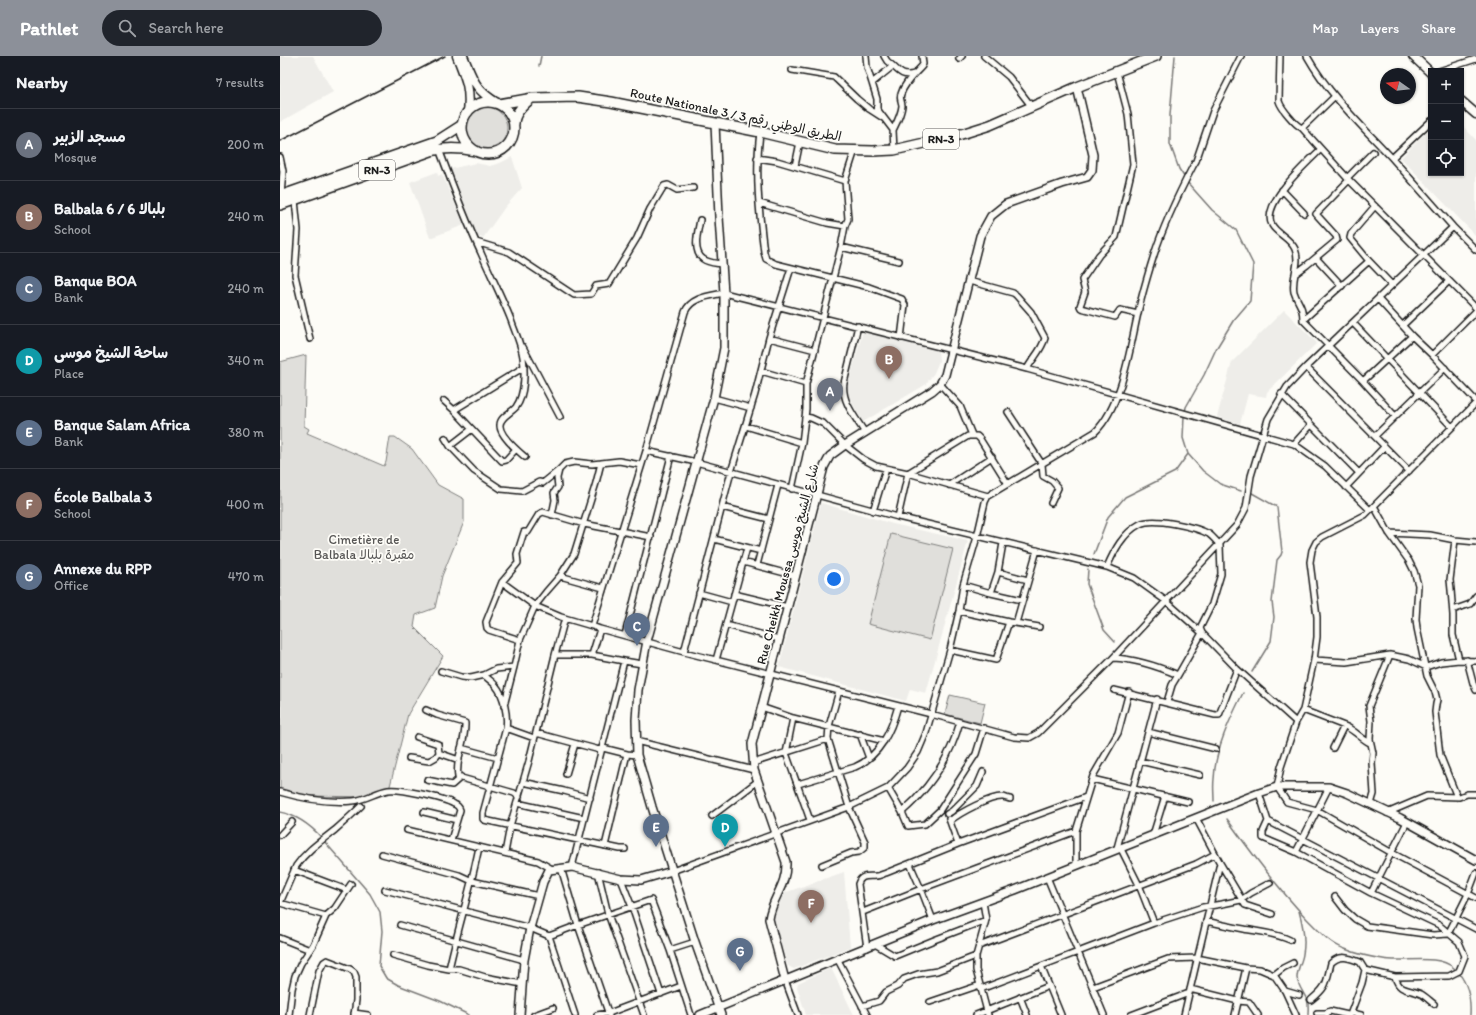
<!DOCTYPE html>
<meta charset="utf-8">
<style>
:root{--surface:#171b24;--page:#20242c;--text:#f1f3f6;--muted:#9ea1a6;--line:#363941;--accent:#8c9099}
body{margin:0;font-family:Itim,"Playpen Sans Arabic",sans-serif;background:var(--page);color:var(--text)}
.controls{position:absolute;right:12px;top:12px;display:grid;overflow:hidden;border-radius:0px;box-shadow:0 1px 3px #0004}
.controls button{width:36px;height:36px;display:grid;place-items:center;padding:0;border:0;border-bottom:1px solid var(--line);background:var(--surface);color:var(--text);font:20px sans-serif}
.compass{position:absolute;left:1100px;top:12px;width:36px;height:36px;border-radius:50%;background:var(--surface);box-shadow:0 1px 3px #0004;rotate:285deg}
.you{position:absolute;left:554px;top:523px;width:14px;height:14px;margin:-10px;border:3px solid #fff;border-radius:50%;background:#1a73e8;box-shadow:0 0 0 6px #1a73e833}
.badge{display:grid;place-items:center;width:26px;height:26px;border-radius:50%;background:var(--accent);color:#fff;font-size:13px;font-weight:700}
.pin{position:absolute;translate:-50% -33px;filter:drop-shadow(0 1px 2px #0008)}
.pin::after{content:'';position:absolute;top:21px;width:14px;height:12px;background:inherit;clip-path:polygon(0 0,100% 0,50% 100%)}
.list{margin:0;padding:0;list-style:none}
h2{display:flex;justify-content:space-between;align-items:center;height:52px;margin:0;padding:0 16px;font-size:17px}
h2 small{font-size:13px;font-weight:400;color:var(--muted)}
.list li{display:grid;grid-template-columns:26px 1fr auto;gap:12px;align-items:center;box-sizing:border-box;height:72px;padding:0 16px;border-top:1px solid var(--line)}
.list b{display:block;font-size:15px;white-space:nowrap}
.list p{margin:0;font-size:13px;white-space:nowrap;color:var(--muted)}
.list em{font-size:13px;font-style:normal;color:var(--muted)}
.icon{flex:none;width:22px;height:22px;fill:none;stroke:currentColor;stroke-width:2;stroke-linecap:round;stroke-linejoin:round}
.map{position:relative;flex:none;width:1196px;height:959px;overflow:hidden}
header{display:flex;align-items:center;gap:24px;box-sizing:border-box;height:56px;padding:0 20px;background:var(--accent);color:#fff}
header strong{font-size:19px}
nav{display:flex;gap:22px;margin-inline-start:auto;font-size:14px}
.search{width:280px;height:36px;background:var(--page);display:flex;align-items:center;gap:10px;box-sizing:border-box;padding:0 14px;border-radius:22px;color:var(--muted);font-size:15px}
main{display:flex}
aside{flex:1;background:var(--surface)}
.map>svg:first-child{display:block}
.built{fill:#eeede9}
.green{fill:#e0dfdb;stroke:#7e7e7c}
.lines{fill:none;stroke-linecap:round;stroke-linejoin:round}
.stream{stroke:#797876;stroke-width:1.5}
.street-casing{stroke:#1c1c1c;stroke-width:8}
.secondary-casing{stroke:#1c1c1c;stroke-width:10}
.primary-casing{stroke:#1c1c1c;stroke-width:11}
.highway-casing{stroke:#1c1c1c;stroke-width:12}
.street{stroke:#fdfcf7;stroke-width:5}
.secondary{stroke:#fdfcf7;stroke-width:7}
.primary{stroke:#fdfcf7;stroke-width:8}
.highway{stroke:#fdfcf7;stroke-width:9}
.rail{stroke:#1c1c1c;stroke-width:1.5}
.labels{text-anchor:middle;stroke-width:3.5;stroke-linejoin:round;paint-order:stroke}
.shield{fill:#fdfcf7;stroke:#605f5e;stroke-width:1}
.shield-label{font-size:12px;font-weight:bold;fill:#1c1c1c}
.street-label{font-size:13px;fill:#1c1c1c;stroke:#fdfcf7}
.park-label{font-size:13px;fill:#575655;stroke:#fdfcf7}
</style>
<header>
<strong>Pathlet</strong>
<div class="search"><svg class="icon" aria-label="search" viewBox="0 0 24 24"><circle cx="10" cy="10" r="6"/><path d="M15 15l6 6"/></svg>Search here</div>
<nav><a>Map</a><a>Layers</a><a>Share</a></nav>
</header>
<main>
<aside>
<h2>Nearby<small>7 results</small></h2>
<ul class="list">
<li><span class="badge" style="background:#6b7280">A</span><div><b>مسجد الزبير</b><p>Mosque</p></div><em>200 m</em></li>
<li><span class="badge" style="background:#8d6e63">B</span><div><b>Balbala 6 / بلبالا 6</b><p>School</p></div><em>240 m</em></li>
<li><span class="badge" style="background:#5c6f8a">C</span><div><b>Banque BOA</b><p>Bank</p></div><em>240 m</em></li>
<li><span class="badge" style="background:#0f9aa8">D</span><div><b>ساحة الشيخ موسى</b><p>Place</p></div><em>340 m</em></li>
<li><span class="badge" style="background:#5c6f8a">E</span><div><b>Banque Salam Africa</b><p>Bank</p></div><em>380 m</em></li>
<li><span class="badge" style="background:#8d6e63">F</span><div><b>École Balbala 3</b><p>School</p></div><em>400 m</em></li>
<li><span class="badge" style="background:#5c6f8a">G</span><div><b>Annexe du RPP</b><p>Office</p></div><em>470 m</em></li>
</ul>
</aside>
<div class="map">
<svg width="1196" height="959" viewBox="0 0 1196 959">
<rect width="100%" height="100%" fill="#fdfcf7"/>
<filter id="ink" filterUnits="userSpaceOnUse"><feTurbulence type="fractalNoise" baseFrequency=".025" numOctaves="2"/><feDisplacementMap in="SourceGraphic" scale="8" xChannelSelector="R" yChannelSelector="G"/><feConvolveMatrix kernelMatrix="1 2 1 2 8 2 1 2 1" color-interpolation-filters="sRGB"/></filter>
<g filter="url(#ink)">
<path class="built" d="M0 0H33L53 36 0 66Z
M1181 68 1196 84V180L1121 102 1151 71V117H1181Z
M232 101 242 132 225 151 203 182 197 181 170 113 196 107 210 110 220 107Z
M157 116 158 120 162 118 184 169 150 182 130 126Z
M1004 254 1037 287 987 336 986 341 968 338 960 368 937 361 952 306Z
M583 275 658 294 659 305 654 317 645 329 583 366 566 336Z
M541 447 613 468 688 485 646 637 630 633 626 645 499 611Z
M564 816 570 891 514 913 508 910 495 871 493 863 495 854 504 837Z
M551 912 574 959H526L517 931 518 927Z"/>
<path class="green" d="M185 72a21 21 0 1 1 42 0a21 21 0 1 1-42 0Z
M26 299 24 370 29 373 27 377 104 410 106 406 110 381H115L132 393 158 429 184 443V466L162 520 155 552 136 559 134 571 163 600 128 658 110 730 94 741 26 740 0 734V306Z
M611 478 673 493 650 584 588 568Z
M670 639 705 647 700 667 665 658Z"/>
<g class="lines">
<path class="stream" d="M895 0 890 59V88L899 113 905 122
M259 10 261 0
M905 356 906 351 924 319 936 293 953 265 970 245 973 208 956 174 932 154 907 126
M904 360 903 382 908 398 923 415 940 428 961 435
M972 437 997 451 1002 496 1001 499 997 504 992 546 994 561 991 585 972 616
M814 498 828 461 845 441 895 416 908 398
M808 513 807 528 817 555 824 574 835 586
M934 745C934 738 933 730 934 723 935 693 950 663 963 637
M0 756C16 759 31 770 42 782
M947 763C972 798 998 832 1027 863 1038 874 1050 888 1065 893 1077 898 1090 901 1103 903 1124 907 1157 897 1174 912 1188 925 1191 941 1190 959
M44 785 90 838 100 856 102 875 99 910 106 922 118 929 160 945 189 959
M1019 855C1023 869 1026 883 1023 898 1022 906 1017 913 1017 922 1018 930 1024 937 1027 944 1029 948 1028 954 1028 959"/>
<g class="street-casing">
<path id="street" d="M586 0 587 11 597 43V53L613 74 614 94
M604 0 607 5 613 10
M704 0 729 21 752 51
M1000 0 999 45C1001 52 1015 69 1022 72L1069 124 1196 252
M1027 0C1049 39 1082 70 1112 102
M679 3 682 0
M512 14 554 21 577 43 589 53 603 62
M1159 15 1196 3
M837 16 848 58 853 108 836 181 819 199 802 224 805 236 800 250 801 252 835 261 840 254 858 258
M592 27 613 10C620 17 624 21 634 18
M1151 65 1112 102 1173 171 1196 194
M1022 72 1055 40
M613 74C617 66 621 59 622 50 622 46 619 42 621 38 624 27 634 19 642 10L643 8 642 0
M480 76C475 116 479 156 484 196L486 203 496 208 589 231 622 243 625 249 621 282
M159 93C172 128 185 163 201 197 211 220 222 241 231 264 235 276 241 288 243 301 245 315 245 339 236 351 231 357 220 361 220 369 219 379 238 395 245 401
M1041 93C1028 106 980 148 992 169 997 178 1010 182 1015 193 1021 208 1011 221 1014 236 1018 248 1023 249 1023 264L1083 325 1115 360
M0 101 3 115 1 139
M477 102 497 105 565 125
M515 110 520 86
M1067 122 1093 96
M1002 134 1024 157
M15 144 18 174 15 219 30 283
M479 147 547 167 565 170
M1095 150 1071 178 1070 182 1089 205 1112 229
M420 164C418 175 412 195 423 203 428 207 436 207 442 208
M196 186 229 196 294 239 311 238 316 230 329 228 357 182 370 153 384 130 388 129 397 134 413 132
M561 191 619 205
M1036 202 1062 230
M1015 218 1027 209 1057 184 1056 180 1036 158 1069 124
M689 225 733 237 736 239 751 256 765 282C762 294 752 303 747 313
M1098 243 1132 280 1152 299 1196 345
M1023 264 1089 205
M1073 267 1172 371
M1123 269 1169 225
M578 270 564 327C561 345 576 362 585 377
M489 282 535 294
M243 291 280 361
M1152 299 1196 255
M1026 311 1129 415
M481 315 526 328
M1083 325 1132 280
M660 328 680 350 692 379
M1001 338 1079 417
M434 342 471 352
M164 345 174 354 222 405 226 404 236 393
M1196 347 1085 459 1042 481 1036 486 1032 494 1030 506 1037 561V581L1034 604 1023 654 1016 666 1001 711 997 731 1007 746 1037 754 1112 797 1196 842
M174 354 244 311
M728 356 762 408 763 420 772 425 778 432 771 447
M525 361 531 362 544 368 565 389 583 403 596 410 628 417 708 440
M466 370 522 387
M1095 380 1165 312
M165 382 170 390 194 415 221 433 242 435 259 426 263 427 279 414
M1014 388 1031 369
M170 390 192 373
M366 395 416 406 618 461 827 511 854 522 886 545 922 577 957 613 1016 666
M669 429 712 401
M1066 431 1104 391
M512 433 522 387 526 353V328L561 191 565 170 568 163 565 125 575 94
M1094 450 1109 477 1129 505 1134 515 1138 529 1136 563 1137 572 1147 620 1155 636 1157 644 1156 648 1155 656 1160 699 1177 741
M442 451 489 463
M593 455 606 413
M272 459 275 444 274 437 278 431 277 422 279 414 285 408 294 406 312 408 339 405 361 409
M618 461 628 417 688 380H697L700 383 728 428
M1109 477 1150 479 1175 484 1196 486
M434 483 481 495
M1175 484 1170 524 1171 534 1173 559V579L1179 604
M463 506 516 520
M477 509 498 429
M827 511C834 495 843 477 860 468 874 461 916 471 929 478 933 481 937 486 940 489L941 518 932 548 920 572 922 577 898 619 892 629 887 646
M718 516 748 524
M280 520 323 532
M222 526 255 550 281 561 312 570
M683 529 711 537 742 544
M419 537 452 546
M711 537 718 516 723 487
M454 538 508 551
M1173 554 1190 548 1196 540
M679 555 729 566 759 571
M736 567 757 494
M446 569 499 583
M320 573 312 570 366 395 405 256C411 241 430 240 444 237L747 313 1014 388 1045 410 1090 454
M345 579 391 400
M240 584 209 574 207 572 206 566 222 526 238 507 237 498 244 476H248L259 458 263 456 304 468 371 481
M670 594 716 604 729 566
M404 596 451 416 475 338 489 282 511 212
M275 599 285 562
M833 602C856 603 877 610 898 619
M436 604 467 492
M1034 604 1066 606 1110 599 1129 603 1146 611 1161 606 1179 604 1196 605
M1187 604 1193 627 1196 634
M344 605 362 608
M161 615 181 621 191 622 204 619 216 613 234 611 240 584 255 550 266 536 280 520 294 498 316 427 321 407
M204 619C208 623 213 626 216 630 224 639 228 660 226 672L254 682
M834 634 935 659H939L957 613
M224 650 234 611
M481 651 513 662 604 685
M146 654 157 659 185 667C186 685 175 703 178 721L234 737 239 741
M1023 654 1067 671C1076 676 1082 683 1090 687
M513 662 506 697 530 764
M226 672 203 757V763L204 764 340 793H345
M868 676 936 693
M256 677 316 693 319 694 323 692 347 698
M580 678 589 702
M137 681 158 688 159 697
M356 685 474 714
M181 692 218 702
M1053 692 1064 670
M129 702 149 705 156 701 159 697 179 704
M860 705 920 719
M473 707 548 683
M286 718 295 688
M812 723 908 746
M147 724 172 729 181 721
M243 726 284 735 310 742
M518 728 575 711C600 700 611 675 618 650
M608 732 622 756C651 731 670 702 680 666
M0 736C24 743 48 747 73 745 85 744 96 736 108 734 119 732 164 742 174 748 177 749 179 751 180 754L171 784
M979 737 988 765 1196 873
M237 747 304 762
M1091 748 1094 738 1092 707 1093 697 1090 683 1091 665 1089 650 1110 599
M144 756 177 764
M622 756 628 770 645 768 660 754 696 698 704 672
M1107 757 1147 740 1179 741 1187 738H1196
M667 758 672 755 697 730 703 716
M432 760 478 725
M669 763 678 788
M670 765C679 757 711 740 723 741 724 741 729 743 730 743
M988 765 983 776V782L1016 796 1091 837 1159 869 1179 886 1185 900 1179 915 1169 920 1115 921 1085 914
M127 774 258 805 272 813
M0 779 12 766
M873 779 885 740
M325 790 346 702 347 698 357 699
M840 791 859 829 874 867
M837 792 877 643
M1016 796 1049 731
M225 797 230 770 249 705 275 599H312L320 573 404 596 651 658 734 681 749 682 758 677 833 602 957 469 966 452 971 420 988 363 1007 331 1026 311 1173 171
M102 798 179 819 192 825 259 840
M940 807 965 849 992 858
M630 808 641 833 653 864
M542 809 571 797 579 796 585 791V786L569 751 548 683 549 670 559 635
M796 809V775L813 720 838 677 849 636
M292 811 344 605 312 599
M281 812 298 869 329 959
M14 814 67 834
M392 815 569 751 608 732 627 712 638 696 646 677 670 594 679 555 683 529 697 481 705 446 708 440 711 438 815 376C842 350 850 292 858 257 862 238 868 218 874 199 884 168 898 139 913 110L916 105 933 55 961 0
M318 816 328 858 364 959
M767 821 824 959
M341 823 352 851 381 938
M105 834 250 872 269 880 295 959
M1091 837 1127 766
M1055 841 1065 854 1075 863 1087 870 1153 879 1168 878 1188 838 1196 817
M703 846 706 864 696 900V914L708 959
M0 847 16 810C26 795 41 785 55 774 64 766 73 758 81 750
M0 847 46 860
M583 856 641 833 796 775
M926 865C939 868 951 871 964 873 980 876 995 877 1010 884
M120 869 244 904
M269 880 298 869 371 844 390 894 411 959
M0 882 30 894
M595 888 615 900 654 884 706 864
M699 890 916 808 935 798
M587 892 578 828C581 818 588 821 596 820 599 820 603 818 606 817L678 788 806 741
M390 894 415 886
M113 899 148 909 169 913H179L205 921 242 928
M558 904 587 959
M761 910 781 959
M169 913C178 872 191 832 199 791
M994 919 1003 912 1013 907
M1115 921C1120 937 1128 932 1141 938 1145 940 1150 945 1154 948
M505 924 518 959
M813 931 888 903 917 902 966 912 980 913 994 919 1005 935 1016 959
M701 933 874 867 923 851 942 848 961 844 971 837 990 827
M910 933 958 945 969 946 978 959
M1005 935 1019 939
M740 941 747 959
M1031 944C1048 930 1046 927 1051 907 1060 898 1070 902 1080 906L1085 914 1082 927 1070 959
M650 946 700 929
M582 950 599 945 606 936 618 930 624 923 638 918 657 915 696 900
M74 957 88 959
M1037 957H1046L1047 958
M1046 957 1050 955 1068 959
M1072 957 1081 959
M9 959 12 933 15 920 21 907 33 889 46 860 55 852 71 828
M30 959 39 915 44 906 47 904 70 913 74 916 76 921V944L74 959
M254 959 273 952
M317 959 329 957 401 930
M696 959 769 930
M851 959 909 937
M904 959 940 807 916 762
M955 959 966 912"/>
</g>
<g class="secondary-casing">
<path id="secondary" d="M435 67 439 161 444 237V292L434 342 367 585 358 634 356 664 357 699 372 751 415 886 441 959
M505 924 489 863C492 841 507 830 506 806L474 714 472 688 544 411 550 400 565 389 652 335 660 328 665 319 700 180 711 160 726 148 782 128 807 121 812 114 813 99 797 31
M240 959 244 904 250 872 263 826 269 814 292 811 341 823 361 824 392 815
M420 959 653 864 735 834 979 737 997 731H1049L1067 737 1120 762 1196 804"/>
</g>
<g class="primary-casing">
<path id="primary" d="M177 0C185 21 191 32 188 56
M183 0C193 23 194 33 217 47
M1133 0 1151 17
M1181 45 1196 58"/>
</g>
<g class="highway-casing">
<path id="highway" d="M182 72a26 26 0 1 1 52 0a26 26 0 1 1-52 0Z
M219 48 253 42 298 41 331 46 480 76 555 94 593 95 614 94 675 80 710 69 797 31 876 0
M234 68C234 58 244 48 252 42
M0 140 157 85 182 69
M0 149 151 95C167 91 180 92 196 95"/>
</g>
<use href="#street" class="street"/>
<use href="#secondary" class="secondary"/>
<use href="#primary" class="primary"/>
<use href="#highway" class="highway"/>
<path class="rail" d="M0 85 165 0"/>
</g>
</g>
<g class="labels">
<g class="shield">
<rect x="643" y="73" width="36" height="20" rx="3"/>
<rect x="79" y="104" width="36" height="20" rx="3"/>
</g>
<g class="shield-label">
<text x="661" y="87">RN-3</text>
<text x="97" y="118">RN-3</text>
</g>
<g class="street-label">
<text transform="translate(456 58) rotate(12)" y="5">Route Nationale 3 / الطريق الوطني رقم 3</text>
<text transform="translate(507 508) rotate(-75)" y="5">Rue Cheikh Moussa شارع الشيخ موسى</text>
</g>
<g class="park-label">
<text x="84" y="488">Cimetière de<tspan x="84" dy="15">Balbala مقبرة بلبالا</tspan></text>
</g>
</g>
</svg>
<div class="controls">
<button>+</button>
<button>−</button>
<button><svg class="icon" aria-label="locate" viewBox="0 0 24 24"><circle cx="12" cy="12" r="6"/><path d="M12 2v4M12 18v4M2 12h4M18 12h4"/></svg></button>
</div>
<svg class="compass" viewBox="-18 -18 36 36"><path d="M0-13l5 13h-10z" fill="#e53935"/><path d="M0 13l5-13h-10z" fill="#9ea1a6"/></svg>
<div class="you"></div>
<div class="pin badge" style="left:550px;top:355px;background:#6b7280">A</div>
<div class="pin badge" style="left:609px;top:323px;background:#8d6e63">B</div>
<div class="pin badge" style="left:357px;top:590px;background:#5c6f8a">C</div>
<div class="pin badge" style="left:445px;top:791px;background:#0f9aa8">D</div>
<div class="pin badge" style="left:376px;top:791px;background:#5c6f8a">E</div>
<div class="pin badge" style="left:531px;top:867px;background:#8d6e63">F</div>
<div class="pin badge" style="left:460px;top:915px;background:#5c6f8a">G</div>
</div>
</main>
